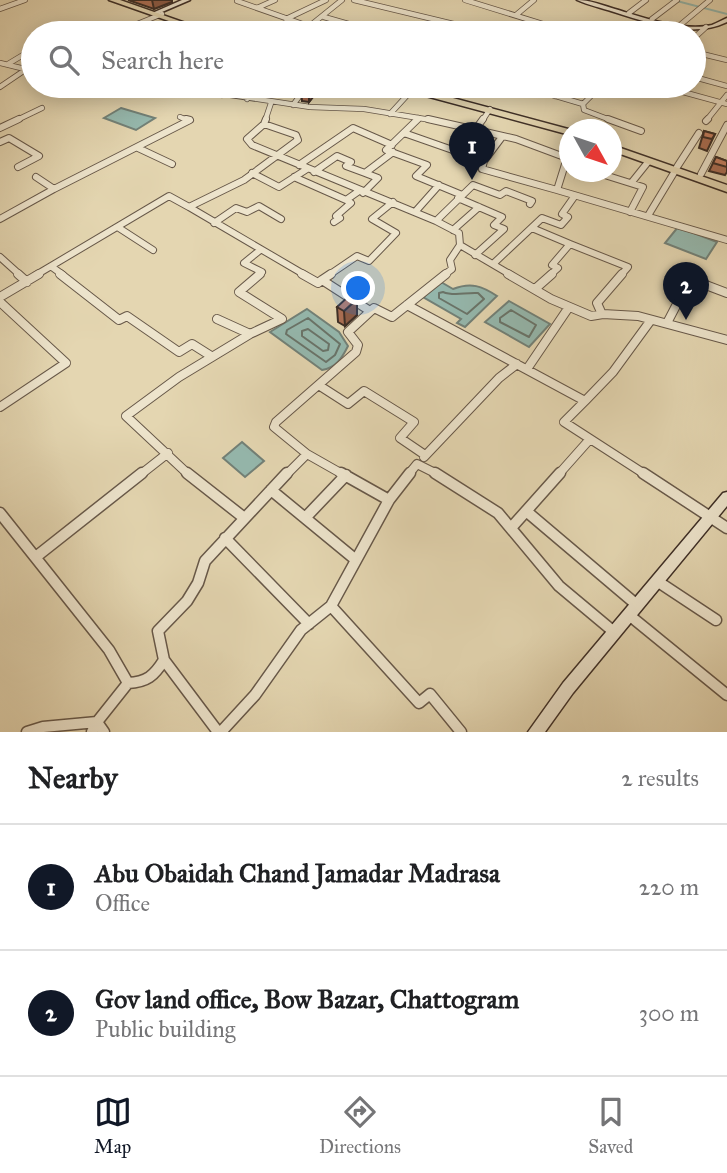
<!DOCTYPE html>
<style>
:root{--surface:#fff;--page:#f2f2f2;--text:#202124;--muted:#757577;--line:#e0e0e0;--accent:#111827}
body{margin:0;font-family:"IM FELL Great Primer",serif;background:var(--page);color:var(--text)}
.compass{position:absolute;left:559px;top:119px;width:63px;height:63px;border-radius:50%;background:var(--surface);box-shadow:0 4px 18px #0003;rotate:130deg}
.you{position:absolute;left:359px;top:289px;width:24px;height:24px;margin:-18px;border:5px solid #fff;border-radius:50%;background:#1a73e8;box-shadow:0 0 0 10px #1a73e833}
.badge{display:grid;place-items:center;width:46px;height:46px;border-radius:50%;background:var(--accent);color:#fff;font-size:23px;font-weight:700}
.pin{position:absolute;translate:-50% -58px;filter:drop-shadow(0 2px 4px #0008)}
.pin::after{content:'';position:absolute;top:37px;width:24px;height:21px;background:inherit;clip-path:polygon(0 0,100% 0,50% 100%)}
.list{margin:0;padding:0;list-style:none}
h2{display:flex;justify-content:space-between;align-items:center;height:91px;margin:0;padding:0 28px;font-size:30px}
h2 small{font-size:23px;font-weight:400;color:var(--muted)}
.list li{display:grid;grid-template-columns:46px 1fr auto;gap:21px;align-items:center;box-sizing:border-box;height:126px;padding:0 28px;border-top:2px solid var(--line)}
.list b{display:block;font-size:26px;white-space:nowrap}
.list p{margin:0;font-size:23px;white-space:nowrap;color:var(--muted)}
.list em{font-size:23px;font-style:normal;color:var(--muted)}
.icon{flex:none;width:38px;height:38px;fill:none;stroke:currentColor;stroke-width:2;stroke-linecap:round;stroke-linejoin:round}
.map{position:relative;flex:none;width:727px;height:732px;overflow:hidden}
.search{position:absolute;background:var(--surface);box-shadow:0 4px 18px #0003;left:21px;right:21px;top:21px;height:77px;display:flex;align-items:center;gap:18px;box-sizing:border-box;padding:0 24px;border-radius:38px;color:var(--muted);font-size:26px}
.sheet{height:343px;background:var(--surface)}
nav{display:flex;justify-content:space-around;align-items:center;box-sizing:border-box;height:98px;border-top:2px solid var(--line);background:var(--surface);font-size:19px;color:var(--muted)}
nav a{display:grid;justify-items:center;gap:4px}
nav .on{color:var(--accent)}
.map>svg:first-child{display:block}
.water{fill:#95b9af;stroke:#728178;stroke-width:2}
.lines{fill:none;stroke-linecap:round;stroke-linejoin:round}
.shore{stroke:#69746a;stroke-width:2}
.canal{fill:#95b9af;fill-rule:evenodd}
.street-far3-casing{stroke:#675849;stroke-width:6}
.street-far2-casing{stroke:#675849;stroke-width:8}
.street-far1-casing{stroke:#675849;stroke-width:10}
.street-casing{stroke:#675849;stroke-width:13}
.secondary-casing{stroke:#3d2e26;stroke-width:3}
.highway-casing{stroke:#3d2e26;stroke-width:3}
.street-far3{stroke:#ede4cc;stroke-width:4.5}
.street-far2{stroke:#ede4cc;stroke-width:6}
.street-far1{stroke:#ede4cc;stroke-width:8}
.street{stroke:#ede4cc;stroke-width:10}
.secondary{fill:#ede4cc;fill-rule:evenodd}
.highway{fill:#e4d6b1;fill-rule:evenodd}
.wall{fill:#ab6e53;stroke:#3d2e26;stroke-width:2}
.shaded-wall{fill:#8b5a44;stroke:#3d2e26;stroke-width:2}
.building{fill:#c78061;stroke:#3d2e26;stroke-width:2}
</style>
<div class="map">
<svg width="727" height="732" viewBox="0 0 727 732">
<rect width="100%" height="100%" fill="#e4d6b1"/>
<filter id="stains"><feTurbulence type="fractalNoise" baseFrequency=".00286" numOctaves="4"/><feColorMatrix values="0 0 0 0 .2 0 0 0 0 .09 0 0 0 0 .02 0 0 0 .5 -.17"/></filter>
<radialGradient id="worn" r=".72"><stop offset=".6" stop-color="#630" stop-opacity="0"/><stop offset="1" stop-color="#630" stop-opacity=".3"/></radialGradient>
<path class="water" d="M121 108 155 118 136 130 104 118Z
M678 227 717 242 706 259 665 243Z
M441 282 453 289C471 282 482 286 497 296L465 327 457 323 461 319 423 297Z
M509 301 550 324 529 347 485 322Z
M307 309 339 332 348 346C342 358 336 368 322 370L270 332Z
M242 442 264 461 245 477 223 458Z"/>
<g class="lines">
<path class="shore" d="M443 292C455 297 465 292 478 293L484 299 467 314 439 298V293Z
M511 310 536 325 529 337 500 322V318Z
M308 318 340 344 335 355 326 362 286 334 287 330Z
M308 329 329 344 328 350 323 351 302 336V331Z"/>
<path class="canal" d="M669 0H677L727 13V15Z"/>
<g class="street-far3-casing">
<path id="street-far3" d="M354 0 491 33
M465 0 572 33
M237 1 311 27
M257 8 275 0
M0 9 25 0
M629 13 646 0
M516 15 534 0
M324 17 380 33
M286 19 326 0
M652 19 677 0
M679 26 710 0
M115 33 162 14
M301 33 342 0
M694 38 706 27
M694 52 727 60
M0 63 33 71
M8 64 33 49
M694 77 727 86
M131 86H166
M171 86 310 107 364 109 437 121
M522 86 583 104 584 110 613 121
M661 86 727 104
M0 87 25 70
M222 95 234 86
M555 96 566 86
M247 99 258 86
M583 104 601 86
M293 105 307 86
M390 114 413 89
M180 117 189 121
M15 121 42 108
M265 121 271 103
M482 121 490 109
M706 121 727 95"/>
</g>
<g class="street-far2-casing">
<path id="street-far2" d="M418 119 386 150 427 165 416 176 462 195
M428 119 516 139 567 158 557 190 727 240
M608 119 641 131
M706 121 708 119
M264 124 247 139 252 145 436 221 459 233 460 245 511 275
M0 128 19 119
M475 130 483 119
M404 133 484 161 502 137
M0 142 9 138 39 156 18 167
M138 148 172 164
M612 157 617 151
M484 161 482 169 557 190
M299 165 353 128 392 145
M677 167 699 133
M314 172 337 156 351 162 346 166 365 173
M595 172 643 187 630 212
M252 173 279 187 307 169
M701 174 727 125
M294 177 346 200
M632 182 648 162
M54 189 190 120 186 119
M363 193 378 178 365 173 393 152
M458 198 502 217 494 225 504 229 475 255
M189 207 305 275
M415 212 439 185
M649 214 675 171
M0 219 54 189 36 177
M436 221 473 185 500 195 506 191 532 201 530 204
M334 222 340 218 336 216 351 203 346 200 359 191
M214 223 236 208 247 212 259 206 281 219
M119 228 153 250
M532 228 570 244
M453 230 479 207
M0 257 20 275
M493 264 542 218 561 225 568 217 562 214 574 197
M52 267 63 275
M36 275 169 196 189 207 244 180 298 140 296 135 264 124 266 119
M258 275 262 272 244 263 259 251
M329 275 357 256 369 261 396 233 372 219 393 202
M444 275 452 269 450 260 460 245
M550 275 558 268 552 265 570 244 628 267 621 275"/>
</g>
<g class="street-far1-casing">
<path id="street-far1" d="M18 274 27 282
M60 274 119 320 127 316 179 352 192 344 211 356
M302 274 318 283 322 280
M331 274 322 280 370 311
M508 274 551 299 591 316 603 314 638 316 727 340
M535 289 552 274
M0 297 39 274
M0 302 66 363 0 407
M407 305 585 401 613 372 651 320
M601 312 597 303 622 274
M667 323 690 279 727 293
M250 334 282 319 239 292 260 274
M527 369 569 307
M320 386 348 404 364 391 414 422 400 438 425 455
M585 401 564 422 646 475
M424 457 499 378 517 364
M140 475 168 453
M189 475 126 416 179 377 250 334 217 319
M286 475 307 454
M344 475 307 454 274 427 276 422 356 352 358 345 348 332 374 308 392 317 446 274
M408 475 417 464 439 475
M558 475 590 439"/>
</g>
<g class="street-casing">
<path id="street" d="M187 473 243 517
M341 473 389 500 410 473
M435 473 498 513 559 586 614 632
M643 473 727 528
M271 490 356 560
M526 511 637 605
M0 513 109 650 128 683 97 722 104 732
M305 518 346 475
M511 528 560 473
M225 538 309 624
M37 556 142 473
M657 581 716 620
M331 606 419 703 430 694 461 732
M629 615 727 695
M164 660 218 732
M128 683C147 682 154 676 164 660L158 631 187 601 198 583 205 561 287 473
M27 732 43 727 97 722
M92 732 97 722
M221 732 255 695 301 630 331 606 389 500"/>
</g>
<g class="secondary-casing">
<path id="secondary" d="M182 0H190L155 15 150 14Z
M577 0C590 0 602 5 615 9 642 17 683 32 712 25 717 23 722 20 727 18V22C692 39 649 23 614 12 602 8 588 5 577 0Z
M727 492V506L573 693 545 732H528L563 683 723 493Z"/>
</g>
<g class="highway-casing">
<path id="highway" d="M109 0H120L214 33H203Z
M395 86H408L572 130H570V135L396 88Z
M612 145 727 185V192L612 151Z"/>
</g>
<use href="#street-far3" class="street-far3"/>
<use href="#street-far2" class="street-far2"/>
<use href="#street-far1" class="street-far1"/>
<use href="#street" class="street"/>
<use href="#secondary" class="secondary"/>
<use href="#highway" class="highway"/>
</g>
<path class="wall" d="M128 0H172V2L154 9Z
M320 88 309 102 302 101 301 90Z
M704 131 715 134 707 151 699 148Z
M716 157 727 161V172L725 175 709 171Z
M357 299V315L345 326 338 322 337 307Z"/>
<path class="shaded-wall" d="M152 0H172V2L154 9Z
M313 86H320V88L309 102V91Z
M357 299V315L345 326 344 311Z"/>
<path class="building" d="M198 28 207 31 203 33H186Z
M304 86H313L309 91 301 90Z
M704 131 715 134 712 139 703 137Z
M716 157 727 161V167L713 163Z
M350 295 357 299 344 311 337 307Z"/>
<rect width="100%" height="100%" filter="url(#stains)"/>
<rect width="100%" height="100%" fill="url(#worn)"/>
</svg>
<svg class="compass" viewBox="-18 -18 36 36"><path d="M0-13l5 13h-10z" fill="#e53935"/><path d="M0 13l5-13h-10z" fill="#757577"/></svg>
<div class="you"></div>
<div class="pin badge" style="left:472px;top:180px">1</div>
<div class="pin badge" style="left:686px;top:320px">2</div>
<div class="search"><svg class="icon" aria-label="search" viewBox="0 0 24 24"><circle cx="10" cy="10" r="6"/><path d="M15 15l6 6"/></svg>Search here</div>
</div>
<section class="sheet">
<h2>Nearby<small>2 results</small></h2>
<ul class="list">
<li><span class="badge">1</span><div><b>Abu Obaidah Chand Jamadar Madrasa</b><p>Office</p></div><em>220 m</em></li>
<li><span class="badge">2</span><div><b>Gov land office, Bow Bazar, Chattogram</b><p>Public building</p></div><em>300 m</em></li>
</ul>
</section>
<nav>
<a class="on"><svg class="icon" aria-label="map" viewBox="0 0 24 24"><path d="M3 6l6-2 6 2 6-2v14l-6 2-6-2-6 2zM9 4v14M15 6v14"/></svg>Map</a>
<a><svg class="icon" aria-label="directions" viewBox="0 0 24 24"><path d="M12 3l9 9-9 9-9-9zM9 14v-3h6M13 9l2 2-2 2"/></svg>Directions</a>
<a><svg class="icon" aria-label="saved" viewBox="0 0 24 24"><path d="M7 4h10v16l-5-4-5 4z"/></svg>Saved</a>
</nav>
